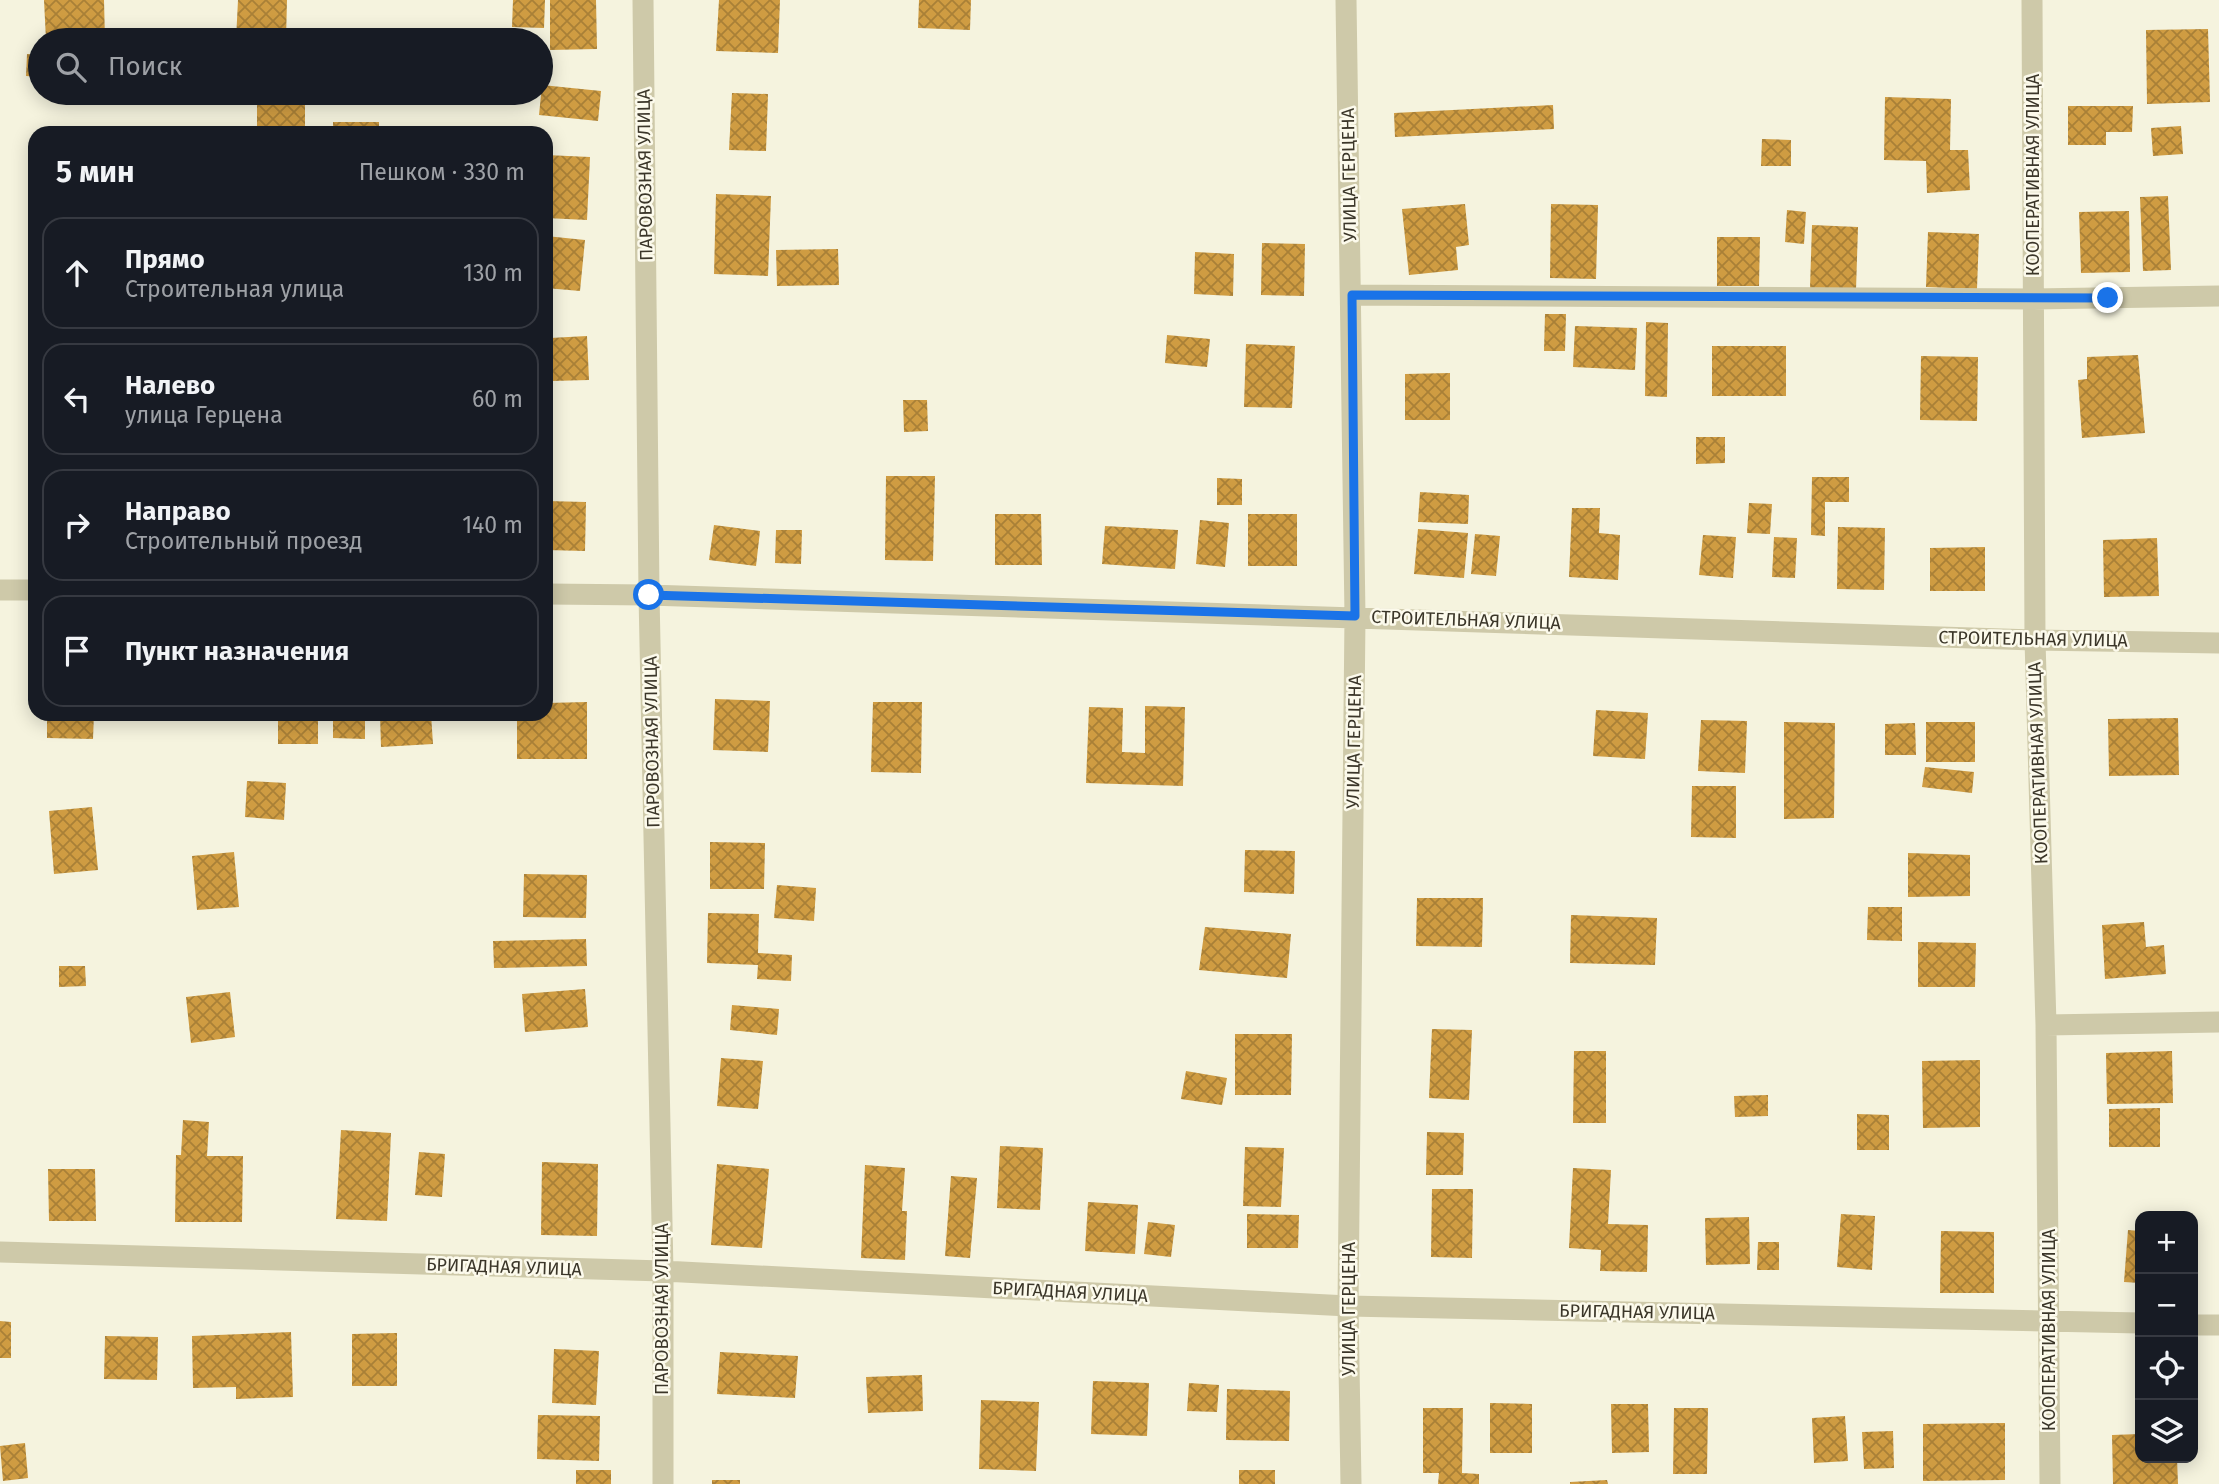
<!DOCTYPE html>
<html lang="ru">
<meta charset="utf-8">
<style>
:root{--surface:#171b24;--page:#20242c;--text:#f1f3f6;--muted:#9ea1a6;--line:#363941}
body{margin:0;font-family:"Fira Sans",sans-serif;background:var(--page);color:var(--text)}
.controls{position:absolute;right:21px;bottom:21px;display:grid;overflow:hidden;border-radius:14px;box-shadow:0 4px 18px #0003}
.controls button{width:63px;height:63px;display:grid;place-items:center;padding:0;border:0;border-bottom:2px solid var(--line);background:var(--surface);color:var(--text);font:35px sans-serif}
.stop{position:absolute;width:21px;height:21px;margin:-16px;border:5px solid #1a73e8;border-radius:50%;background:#fff}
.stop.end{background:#1a73e8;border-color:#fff;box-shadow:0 2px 7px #0008}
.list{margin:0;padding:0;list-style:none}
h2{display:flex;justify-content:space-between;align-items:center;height:91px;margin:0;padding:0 28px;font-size:30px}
h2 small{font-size:23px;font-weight:400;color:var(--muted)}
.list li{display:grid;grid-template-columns:46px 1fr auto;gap:21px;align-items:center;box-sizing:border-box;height:112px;margin:0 14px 14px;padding:0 14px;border:2px solid var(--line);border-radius:21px}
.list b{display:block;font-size:26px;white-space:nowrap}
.list p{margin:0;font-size:23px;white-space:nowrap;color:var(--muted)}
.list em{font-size:23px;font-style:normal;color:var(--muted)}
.icon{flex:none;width:38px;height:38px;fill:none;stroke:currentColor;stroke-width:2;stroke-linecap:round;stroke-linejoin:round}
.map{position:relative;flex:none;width:2219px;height:1484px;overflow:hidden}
.search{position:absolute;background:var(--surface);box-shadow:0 4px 18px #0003;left:28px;top:28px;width:525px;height:77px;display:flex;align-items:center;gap:18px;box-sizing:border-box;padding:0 24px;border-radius:38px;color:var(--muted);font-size:26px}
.panel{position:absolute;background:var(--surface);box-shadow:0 4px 18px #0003;left:28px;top:126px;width:525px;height:595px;border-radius:21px}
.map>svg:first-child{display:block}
.building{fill:url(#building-cross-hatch)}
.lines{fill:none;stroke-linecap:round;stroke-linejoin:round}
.minor{stroke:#cec9a9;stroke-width:21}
.route{stroke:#1a73e8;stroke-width:9}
.labels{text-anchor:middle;stroke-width:5;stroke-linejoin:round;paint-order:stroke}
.street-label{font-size:18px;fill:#3b3629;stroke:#fcfaec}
</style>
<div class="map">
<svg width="2219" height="1484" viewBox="0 0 2219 1484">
<defs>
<pattern id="building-cross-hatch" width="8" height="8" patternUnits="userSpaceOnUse" patternTransform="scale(1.75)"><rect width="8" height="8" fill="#cf9c42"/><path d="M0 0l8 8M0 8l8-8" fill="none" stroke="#a98037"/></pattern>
</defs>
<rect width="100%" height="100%" fill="#f5f3de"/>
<path class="building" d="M44 0H104L105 40H46Z
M238 0H287L286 40H236Z
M513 0H545L544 28 512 27Z
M550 0H596L597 49 550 50Z
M719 0H780L778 53 716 51Z
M919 0H971L970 30 918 28Z
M2208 29 2210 102 2147 104 2146 30Z
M27 54 40 55V77L26 76Z
M542 85 601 91 598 121 539 115Z
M257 93H305V133H257Z
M732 93 768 94 766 151 729 150Z
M1885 97 1951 99 1950 150H1968L1970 190 1927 193 1926 161 1884 160Z
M1553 105 1554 129 1395 137 1394 113Z
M2068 106H2133L2132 132H2106V145H2068Z
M333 122H379V133H333Z
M2181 126 2183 154 2153 156 2151 128Z
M1762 139 1791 140V166H1761Z
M546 155 590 157 587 220 546 218Z
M716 194 771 196 768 276 714 274Z
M2168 196 2171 270 2143 271 2140 197Z
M1465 204 1469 245 1456 247 1458 270 1409 275 1402 209Z
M1551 204 1598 205 1596 279 1550 278Z
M1787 210 1806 212 1804 244 1785 242Z
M2129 211 2130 272 2081 273 2079 212Z
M1812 225 1858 227 1856 290 1810 288Z
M1928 232 1979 234 1977 289 1926 287Z
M546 236 585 240 580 291 546 288Z
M1717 237H1760L1759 286H1717Z
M1262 243 1305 244 1304 296 1261 295Z
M838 249 839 285 777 286 776 250Z
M1195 252 1234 254 1233 296 1194 294Z
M1545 314H1566L1565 351H1544Z
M1646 322 1668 323 1667 397 1645 396Z
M1575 326 1637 328 1635 370 1573 367Z
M1167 335 1210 339 1207 367 1165 363Z
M587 336 589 380 552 381 550 338Z
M1246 344 1295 346 1292 408 1244 407Z
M1712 346H1786V396H1712Z
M2138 355 2145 433 2082 438 2078 380 2087 379V357Z
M1921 356 1978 357 1977 421 1920 420Z
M1450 373V420H1405V374Z
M903 400H927L928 431 904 432Z
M1696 437H1725V463L1696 464Z
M886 476H935L933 561 885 560Z
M1812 477H1849V502H1825V536L1811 535Z
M1217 478 1242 479V505H1217Z
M1420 492 1469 495 1468 524 1418 522Z
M546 501 586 502 585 551 546 550Z
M1749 503 1772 504 1770 534 1747 533Z
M1572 508H1600L1599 533 1620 535 1618 580 1569 577Z
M995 514H1041L1042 565H995Z
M1248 514H1297V566H1248Z
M1200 520 1229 523 1225 567 1196 564Z
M714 525 760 531 756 566 709 560Z
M1105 526 1178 530 1175 569 1102 564Z
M1838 527 1885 528 1884 590 1837 589Z
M1418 529 1468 533 1464 578 1414 574Z
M776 530H802L801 564 775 563Z
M1475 534 1500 536 1496 576 1471 574Z
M1703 535 1736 537 1733 578 1699 575Z
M1774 537 1797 538 1795 578 1772 577Z
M2157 538 2159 596 2104 597 2103 540Z
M1985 547V591H1930V548Z
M715 699 770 701 768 752 713 750Z
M587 702V759H517V714H546V703Z
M873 702H922L921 773 871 772Z
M1145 706 1185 707 1183 786 1086 783 1089 707 1123 708 1122 752 1145 753Z
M1596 710 1648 713 1645 759 1593 756Z
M47 714H94L93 739 47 738Z
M278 714H318V744H278Z
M333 714H365V739L333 738Z
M380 714H431L433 744 381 747Z
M2178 718 2179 775 2109 776 2108 719Z
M1701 720 1747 721 1745 773 1698 771Z
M1784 722 1835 723 1834 818 1784 819Z
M1926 722H1975V762H1926Z
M1915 723 1916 755H1885V724Z
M1925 767 1974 772 1972 793 1922 787Z
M247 781 286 783 284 820 245 817Z
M1692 786H1736V838L1691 837Z
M92 807 98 870 54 874 49 811Z
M710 842 765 843 764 889H710Z
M1245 850 1295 851 1294 894 1244 892Z
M234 852 239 907 197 910 192 856Z
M1908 853 1970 855V896L1908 897Z
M524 874 587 875 586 918 523 917Z
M777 885 816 888 814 921 774 918Z
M1417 898H1483L1482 947 1416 946Z
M1868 907H1902V941L1867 940Z
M708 913 759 914 758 953 792 955 791 981 757 979 758 965 707 963Z
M1571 915 1657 918 1655 965 1570 963Z
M2144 922 2146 947 2164 945 2166 974 2105 979 2102 925Z
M1205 927 1291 934 1287 978 1199 970Z
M586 939 587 966 494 968 493 941Z
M1918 942 1976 943 1975 987H1918Z
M59 966H85L86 986 59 987Z
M585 989 588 1027 525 1032 522 994Z
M230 992 235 1037 191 1043 186 997Z
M732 1005 779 1009 777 1035 730 1030Z
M1432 1029 1472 1030 1469 1100 1429 1098Z
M1235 1034H1292L1291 1095H1235Z
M1574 1051H1606V1123H1573Z
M2172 1051 2173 1103 2107 1104 2106 1053Z
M721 1058 763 1061 758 1109 717 1106Z
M1980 1060V1127L1923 1128 1922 1061Z
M1186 1071 1227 1078 1222 1105 1181 1099Z
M1768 1095V1116L1735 1117 1734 1096Z
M2160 1108V1147H2109V1109Z
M1857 1114 1889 1115V1150H1857Z
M183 1120 209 1122 207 1156H243L242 1222H175L176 1155H181Z
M341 1130 391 1133 387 1221 336 1219Z
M1427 1132 1464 1133 1463 1175H1426Z
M1000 1146 1043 1148 1040 1210 997 1208Z
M1245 1147 1284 1148 1281 1207 1243 1206Z
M419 1152 445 1154 442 1197 415 1195Z
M542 1162 598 1164 597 1236 541 1235Z
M717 1164 769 1169 762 1248 711 1245Z
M865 1165 905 1168 902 1211H907L905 1260 861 1258Z
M1573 1168 1611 1170 1608 1224 1648 1225 1647 1272 1600 1271 1601 1250 1569 1248Z
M48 1169H95L96 1221H49Z
M951 1176 977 1178 970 1258 945 1256Z
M1432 1189H1473L1472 1258 1431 1257Z
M1088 1202 1138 1205 1135 1254 1085 1251Z
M1247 1214 1299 1215 1298 1248H1247Z
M1841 1214 1875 1216 1872 1270 1837 1267Z
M1749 1217 1750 1264 1706 1265 1705 1218Z
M1148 1222 1175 1225 1171 1257 1144 1254Z
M2128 1230 2140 1231V1283L2124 1282Z
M1941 1231 1994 1232V1293H1940Z
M1758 1242H1779V1270H1757Z
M0 1321 11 1322V1358H0Z
M291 1332 293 1397 236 1399V1387L193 1388 192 1336Z
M397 1333V1386H352V1334Z
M105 1336 158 1337 157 1380 104 1379Z
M554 1349 599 1351 596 1405 552 1403Z
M720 1352 798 1356 795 1398 717 1394Z
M922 1375 923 1411 868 1413 866 1377Z
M1093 1381 1149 1383 1147 1436 1091 1434Z
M1189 1383 1219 1385 1217 1412 1187 1411Z
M1227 1389 1290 1391 1289 1441 1226 1440Z
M981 1400 1039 1402 1036 1471 979 1469Z
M1490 1403 1532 1404V1453H1490Z
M1611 1404H1648L1649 1452 1612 1453Z
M1423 1408H1463L1462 1473 1479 1474V1484H1438L1439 1473H1423Z
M1674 1408H1708L1707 1474H1673Z
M538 1415 600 1416 599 1461 537 1459Z
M1845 1416 1848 1461 1814 1463 1812 1418Z
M2005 1423V1480L1923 1481V1424Z
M1893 1431 1894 1468 1864 1469 1862 1432Z
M2140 1434V1458H2177L2178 1484H2113L2112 1435Z
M25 1443 28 1478 3 1481 0 1446Z
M576 1470H611V1484H576Z
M1239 1470H1275V1484H1239Z
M712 1480H740V1484H712Z
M1607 1480 1608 1484H1570V1482Z"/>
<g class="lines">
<path class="minor" d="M643 0 649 595 663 1271V1484
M1346 0 1355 616 1348 1306 1351 1484
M2032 0 2035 640 2046 1025 2050 1484
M1352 295 2033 299 2219 296
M0 590H35
M546 594 649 595 2035 640 2219 643
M2046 1025 2219 1022
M0 1252 663 1271 1348 1306 2140 1323
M2193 1325H2219"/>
</g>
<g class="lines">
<path class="route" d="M649 595 1355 616 1352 295 2108 298"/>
</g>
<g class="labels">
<g class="street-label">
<text transform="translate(645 175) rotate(-91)" y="6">ПАРОВОЗНАЯ УЛИЦА</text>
<text transform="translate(1349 175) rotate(-91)" y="6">УЛИЦА ГЕРЦЕНА</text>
<text transform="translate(2033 175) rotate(-90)" y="6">КООПЕРАТИВНАЯ УЛИЦА</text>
<text transform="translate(1466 620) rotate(2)" y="6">СТРОИТЕЛЬНАЯ УЛИЦА</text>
<text transform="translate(2033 639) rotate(1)" y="6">СТРОИТЕЛЬНАЯ УЛИЦА</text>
<text transform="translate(652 742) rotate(-91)" y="6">ПАРОВОЗНАЯ УЛИЦА</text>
<text transform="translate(1354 742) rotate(-89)" y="6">УЛИЦА ГЕРЦЕНА</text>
<text transform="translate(2038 763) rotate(-92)" y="6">КООПЕРАТИВНАЯ УЛИЦА</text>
<text transform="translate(504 1267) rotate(2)" y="6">БРИГАДНАЯ УЛИЦА</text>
<text transform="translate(1070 1292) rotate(3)" y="6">БРИГАДНАЯ УЛИЦА</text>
<text transform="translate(662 1309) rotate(-90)" y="6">ПАРОВОЗНАЯ УЛИЦА</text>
<text transform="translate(1349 1309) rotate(-90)" y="6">УЛИЦА ГЕРЦЕНА</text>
<text transform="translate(1637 1312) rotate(1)" y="6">БРИГАДНАЯ УЛИЦА</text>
<text transform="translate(2049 1330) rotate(-90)" y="6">КООПЕРАТИВНАЯ УЛИЦА</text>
</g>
</g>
</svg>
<div class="controls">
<button>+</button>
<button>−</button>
<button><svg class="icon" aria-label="locate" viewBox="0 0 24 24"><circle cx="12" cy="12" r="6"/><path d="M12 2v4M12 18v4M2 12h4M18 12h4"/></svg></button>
<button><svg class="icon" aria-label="layers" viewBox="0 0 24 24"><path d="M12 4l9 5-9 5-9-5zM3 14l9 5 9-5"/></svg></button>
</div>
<div class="stop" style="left:649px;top:595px"></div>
<div class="stop end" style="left:2108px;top:298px"></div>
<div class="search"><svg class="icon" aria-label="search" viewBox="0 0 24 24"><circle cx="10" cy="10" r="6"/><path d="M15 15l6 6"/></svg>Поиск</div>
<section class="panel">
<h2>5 мин<small>Пешком · 330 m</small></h2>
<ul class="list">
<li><svg class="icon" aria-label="ahead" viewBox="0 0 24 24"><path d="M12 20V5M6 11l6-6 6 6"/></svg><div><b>Прямо</b><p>Строительная улица</p></div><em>130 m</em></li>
<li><svg class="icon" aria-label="left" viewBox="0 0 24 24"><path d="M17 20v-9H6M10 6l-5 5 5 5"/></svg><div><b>Налево</b><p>улица Герцена</p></div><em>60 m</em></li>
<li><svg class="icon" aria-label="right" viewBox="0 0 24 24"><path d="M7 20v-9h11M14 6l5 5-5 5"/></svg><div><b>Направо</b><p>Строительный проезд</p></div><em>140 m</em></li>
<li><svg class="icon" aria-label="arrive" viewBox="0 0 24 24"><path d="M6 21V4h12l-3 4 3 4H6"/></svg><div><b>Пункт назначения</b></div></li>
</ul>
</section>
</div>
